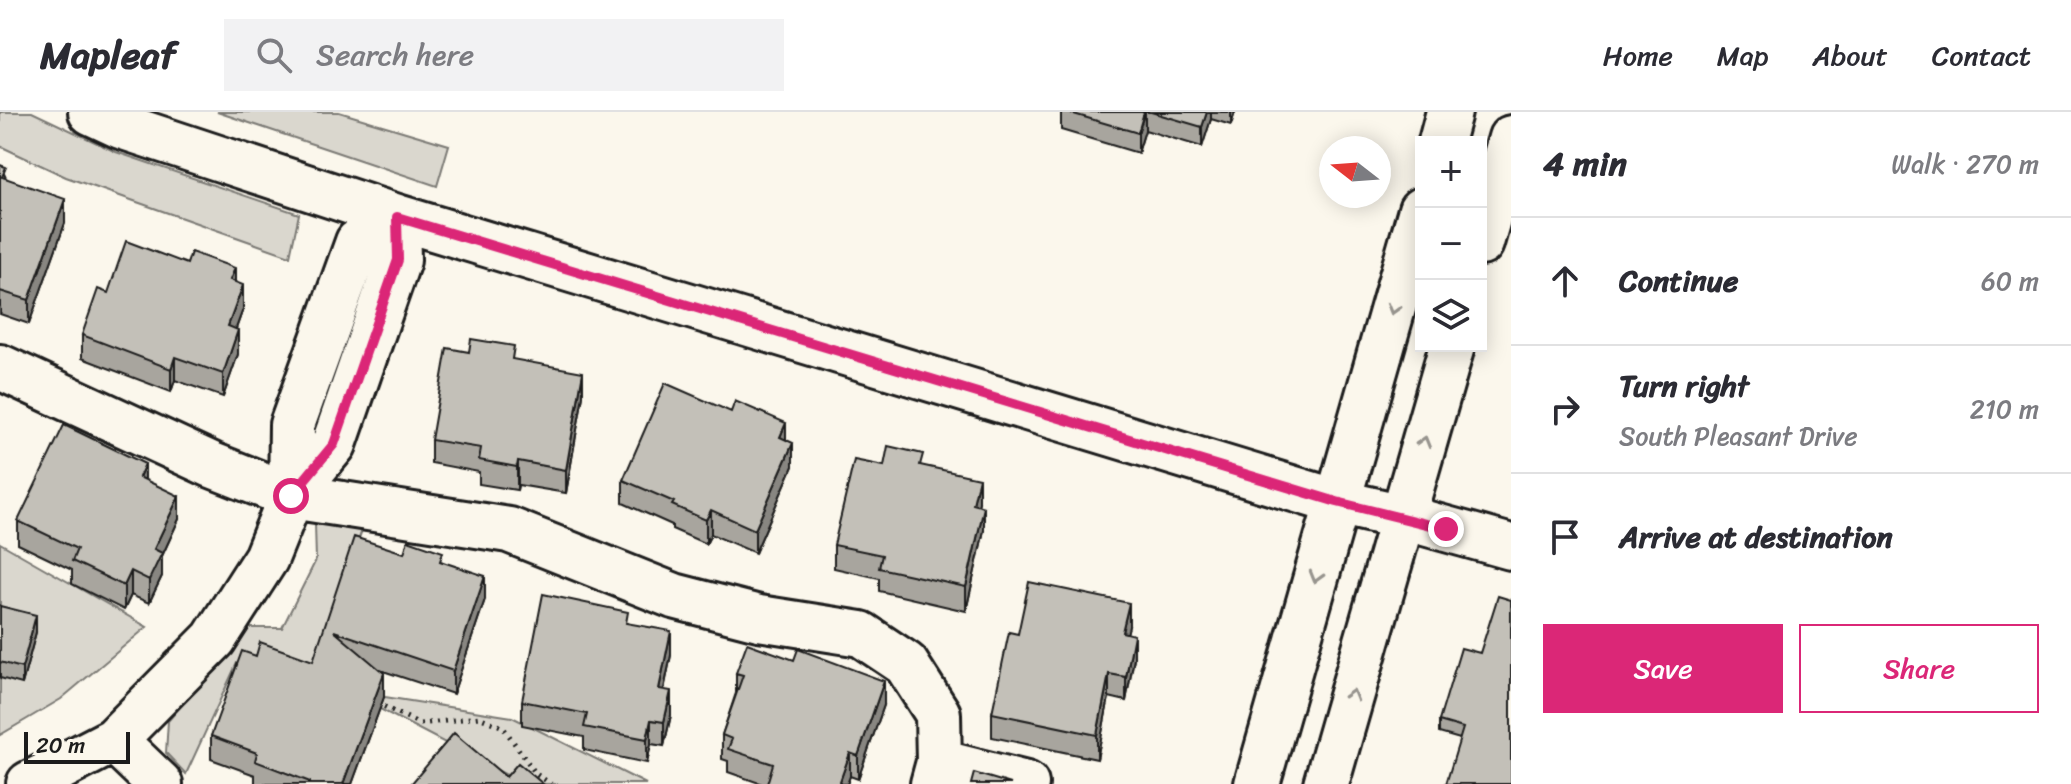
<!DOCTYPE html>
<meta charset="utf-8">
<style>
:root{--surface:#fff;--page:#f2f2f3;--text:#2b2b33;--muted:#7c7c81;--line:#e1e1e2;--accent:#db2777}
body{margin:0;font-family:Sriracha,sans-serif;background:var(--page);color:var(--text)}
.controls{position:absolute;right:24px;top:24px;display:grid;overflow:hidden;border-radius:0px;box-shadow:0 4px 20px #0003}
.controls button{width:72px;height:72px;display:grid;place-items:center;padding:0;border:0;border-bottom:2px solid var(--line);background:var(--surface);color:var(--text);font:40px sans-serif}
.compass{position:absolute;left:1319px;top:24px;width:72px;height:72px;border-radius:50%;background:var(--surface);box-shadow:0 4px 20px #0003;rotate:287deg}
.scale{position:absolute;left:24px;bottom:20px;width:106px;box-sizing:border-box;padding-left:8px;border:4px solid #1c1c1c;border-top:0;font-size:22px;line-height:28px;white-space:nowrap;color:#1c1c1c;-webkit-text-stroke:6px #fbf7ec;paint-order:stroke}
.stop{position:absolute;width:24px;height:24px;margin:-18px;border:6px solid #db2777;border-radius:50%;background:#fff}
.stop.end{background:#db2777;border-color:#fff;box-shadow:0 2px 8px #0008}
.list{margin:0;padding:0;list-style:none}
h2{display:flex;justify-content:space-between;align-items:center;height:104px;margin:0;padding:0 32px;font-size:34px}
h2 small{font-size:26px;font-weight:400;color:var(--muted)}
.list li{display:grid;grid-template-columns:52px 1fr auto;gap:24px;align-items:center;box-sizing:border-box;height:128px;padding:0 32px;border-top:2px solid var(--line)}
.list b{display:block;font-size:30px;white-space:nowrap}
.list p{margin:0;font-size:26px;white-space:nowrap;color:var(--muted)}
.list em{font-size:26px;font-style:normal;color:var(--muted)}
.actions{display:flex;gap:16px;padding:24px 32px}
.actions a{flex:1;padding:18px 0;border:2px solid var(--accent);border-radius:0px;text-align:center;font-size:28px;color:var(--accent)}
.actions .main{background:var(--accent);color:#fff}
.icon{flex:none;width:44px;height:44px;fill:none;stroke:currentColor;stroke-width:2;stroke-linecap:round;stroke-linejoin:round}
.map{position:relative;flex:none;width:1511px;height:672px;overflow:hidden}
header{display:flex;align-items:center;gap:48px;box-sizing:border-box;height:112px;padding:0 40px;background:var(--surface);border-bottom:2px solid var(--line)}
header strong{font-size:38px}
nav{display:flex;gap:44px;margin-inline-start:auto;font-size:28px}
.search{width:560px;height:72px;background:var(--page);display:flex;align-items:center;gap:20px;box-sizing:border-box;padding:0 28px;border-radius:0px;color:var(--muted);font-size:30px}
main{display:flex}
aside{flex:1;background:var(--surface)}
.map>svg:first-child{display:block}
.green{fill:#dad7ce;stroke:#7b7a75;stroke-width:2}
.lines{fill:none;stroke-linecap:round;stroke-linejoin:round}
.minor-casing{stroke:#1c1c1c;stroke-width:50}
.major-casing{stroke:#1c1c1c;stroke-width:50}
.path{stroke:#1c1c1c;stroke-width:5;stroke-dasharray:2 6;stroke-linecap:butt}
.minor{stroke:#fbf7ec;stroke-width:44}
.major{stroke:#fbf7ec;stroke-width:44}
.wall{fill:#a8a59e;stroke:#1c1c1c;stroke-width:2}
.shaded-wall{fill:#888681;stroke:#1c1c1c;stroke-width:2}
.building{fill:#c3c0b8;stroke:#1c1c1c;stroke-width:2}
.oneway{stroke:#97948e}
.route{stroke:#db2777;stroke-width:10}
</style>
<header>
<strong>Mapleaf</strong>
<div class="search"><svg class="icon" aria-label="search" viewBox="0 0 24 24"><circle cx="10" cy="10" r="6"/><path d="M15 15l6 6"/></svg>Search here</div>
<nav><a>Home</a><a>Map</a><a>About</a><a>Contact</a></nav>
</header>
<main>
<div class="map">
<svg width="1511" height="672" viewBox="0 0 1511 672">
<rect width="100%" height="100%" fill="#fbf7ec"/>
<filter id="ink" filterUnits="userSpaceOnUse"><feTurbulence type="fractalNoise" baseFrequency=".0125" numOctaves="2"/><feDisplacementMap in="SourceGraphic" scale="16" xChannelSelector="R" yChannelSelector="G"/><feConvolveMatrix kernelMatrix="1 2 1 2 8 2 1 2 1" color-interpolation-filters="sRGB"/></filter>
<g filter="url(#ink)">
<path class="green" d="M0 0H32L116 40 299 102 290 144 66 65 0 34Z
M217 0H339L449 33 437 74Z
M315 411 362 418 314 552 385 585 512 605 646 672H524L382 598 262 542 237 551 186 662 166 641 168 609 248 516H282L316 448Z
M0 431 147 515 61 587 0 623Z"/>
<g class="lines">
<g class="minor-casing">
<path id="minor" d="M91 0 121 14 397 105 1337 390 1403 405 1511 435
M397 105 398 148 334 332 291 384 292 313 358 130Z
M0 255 212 353 291 384 509 418 674 484 759 506 861 522 906 552 938 602 939 650 933 672
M114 628 160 672
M939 650 1026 672
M29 672 114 628 214 527 266 446 291 384"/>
</g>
<g class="major-casing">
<path id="major" d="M1441 30 1449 0
M1481 131 1511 26
M1257 672 1421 98
M1326 672 1452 234"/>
</g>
<path class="path" d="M377 591 420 612 479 605 503 615 536 662 551 672"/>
<use href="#minor" class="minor"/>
<use href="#major" class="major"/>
</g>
<path class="wall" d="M1061 0H1235L1231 13 1211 7 1202 35 1145 18 1138 41 1061 18Z
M0 53 6 66 65 111 29 212 0 202Z
M235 170 243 197 236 217 238 242 223 285 175 268 171 280 82 246V223L108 181Z
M514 248 583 283 566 381 518 373 517 378 479 372V360L431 351V328Z
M786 328 793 354 755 441 711 422 706 432 672 417V413L623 391V368Z
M884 354H923L979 390 978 393 984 418 966 499 879 479V466L834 456V433Z
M145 368 179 407 162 444V464L149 491 131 483 124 498 72 472V458L18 432V409Z
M404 441 443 450 485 487 453 582 380 558 384 585 352 672H255V663L211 647V624L256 544 313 549Z
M1511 488 1460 627 1439 621V609L1480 541Z
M0 494 36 520 22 572 0 566Z
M628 511 671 543 664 578 671 603 664 634 651 632 647 651 584 638V625L522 613V589Z
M1129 514 1127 521 1134 546 1126 589 1109 585 1097 647 992 625V601L1018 522Z
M736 561 884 593 858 667 850 664 847 672H762L728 660V649L722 647V623L736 581Z"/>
<path class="shaded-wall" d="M1145 0V18L1138 41V21Z
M1207 0H1211V7L1202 35V15Z
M1231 0H1235L1231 13Z
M65 87V111L29 212V188Z
M235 156V179L230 168Z
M243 173V197L228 238V214Z
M238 218V242L223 285V262Z
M175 245V268L171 280V257Z
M583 260V283L566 381V358Z
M786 311V334L780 325Z
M793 331V354L755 441V418Z
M518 349V373L517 378V355Z
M145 352V376L139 365Z
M979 366V390L973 415V392Z
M179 384V407L162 444V464L149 491V468L154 437Z
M984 395V418L966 499V475Z
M711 398V422L706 432V408Z
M131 459V483L124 498V474Z
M485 464V487L453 582V559Z
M1129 491V514L1122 544V520Z
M36 503V520L22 572V556Z
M671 519V543L659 601V577Z
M1134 523V546L1126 589V565Z
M384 561V585L352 672H343Z
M1109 562V585L1097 647V623Z
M884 569V593L858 667V644Z
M671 579V603L664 634V610Z
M651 608V632L647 651V627Z
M850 641V664L847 672H839Z"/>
<path class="building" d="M1067 0H1144L1138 21Z
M1151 0H1207L1202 15Z
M0 53 6 55 2 65 65 87 29 188 0 179Z
M126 129 187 152 191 140 235 156 230 168 243 173 228 214 238 218 223 262 175 245 171 257 82 223 98 177 108 181Z
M471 227 514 234 512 247 583 260 566 358 518 349 517 355 479 348 481 336 431 328 447 236 469 240Z
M665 271 731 300 735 289 786 311 780 325 793 331 755 418 711 398 706 408 672 393 674 390 623 368Z
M64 313 145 352 139 365 179 384 154 437 162 441 149 468 131 459 124 474 72 449 77 437 18 409Z
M888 334 923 342 920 353 979 366 973 392 984 395 966 475 879 456 882 443 834 433 854 348 884 354Z
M354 425 404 441 408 428 443 440 440 449 485 464 453 559 334 519 384 561 343 672H310V670L255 649 257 641 211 624 242 539 256 544 260 530 313 549Z
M1029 470 1129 491 1122 520 1134 523 1126 565 1109 562 1097 623 992 601 1009 520 1018 522Z
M543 482 628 500 626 511 671 519 659 577 671 579 664 610 651 608 647 627 584 615 587 602 522 589Z
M1498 484 1511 488V672H1446L1463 616 1439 609 1461 536 1480 541Z
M0 494 36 503 22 556 0 550Z
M747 531 794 548 798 537 884 569 858 644 850 641 839 672H767L773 652 728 637 732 627 722 623 743 563 736 561Z
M454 621 506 665 518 651 543 672H411Z
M974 661 1011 672H971Z"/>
<defs><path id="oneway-chevron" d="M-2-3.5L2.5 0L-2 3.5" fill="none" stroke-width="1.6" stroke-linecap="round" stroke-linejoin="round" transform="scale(2)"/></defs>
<g class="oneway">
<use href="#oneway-chevron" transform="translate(1393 197) rotate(106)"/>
<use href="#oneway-chevron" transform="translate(1424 330) rotate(-74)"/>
<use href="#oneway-chevron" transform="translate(1316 465) rotate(106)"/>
<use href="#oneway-chevron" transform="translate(1352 583) rotate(-74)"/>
</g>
</g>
<g class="lines" filter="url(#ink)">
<path class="route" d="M291 384 334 332 398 148 397 105 1337 390 1446 417"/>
</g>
</svg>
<div class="controls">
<button>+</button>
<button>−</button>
<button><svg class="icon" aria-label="layers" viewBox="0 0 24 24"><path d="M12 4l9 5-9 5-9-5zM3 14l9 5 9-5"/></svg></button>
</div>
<svg class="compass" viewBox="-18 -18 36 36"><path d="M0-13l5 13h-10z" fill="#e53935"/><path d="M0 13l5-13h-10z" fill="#7c7c81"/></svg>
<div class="scale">20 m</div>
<div class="stop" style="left:291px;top:384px"></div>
<div class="stop end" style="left:1446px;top:417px"></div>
</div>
<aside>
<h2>4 min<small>Walk · 270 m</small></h2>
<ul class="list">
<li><svg class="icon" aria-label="ahead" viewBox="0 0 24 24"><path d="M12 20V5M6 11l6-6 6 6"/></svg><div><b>Continue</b></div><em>60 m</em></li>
<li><svg class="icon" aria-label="right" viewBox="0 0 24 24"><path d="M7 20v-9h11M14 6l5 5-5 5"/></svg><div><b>Turn right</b><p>South Pleasant Drive</p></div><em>210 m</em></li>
<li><svg class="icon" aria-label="arrive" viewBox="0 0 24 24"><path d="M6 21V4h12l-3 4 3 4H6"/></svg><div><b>Arrive at destination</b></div></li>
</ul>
<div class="actions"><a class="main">Save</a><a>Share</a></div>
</aside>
</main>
